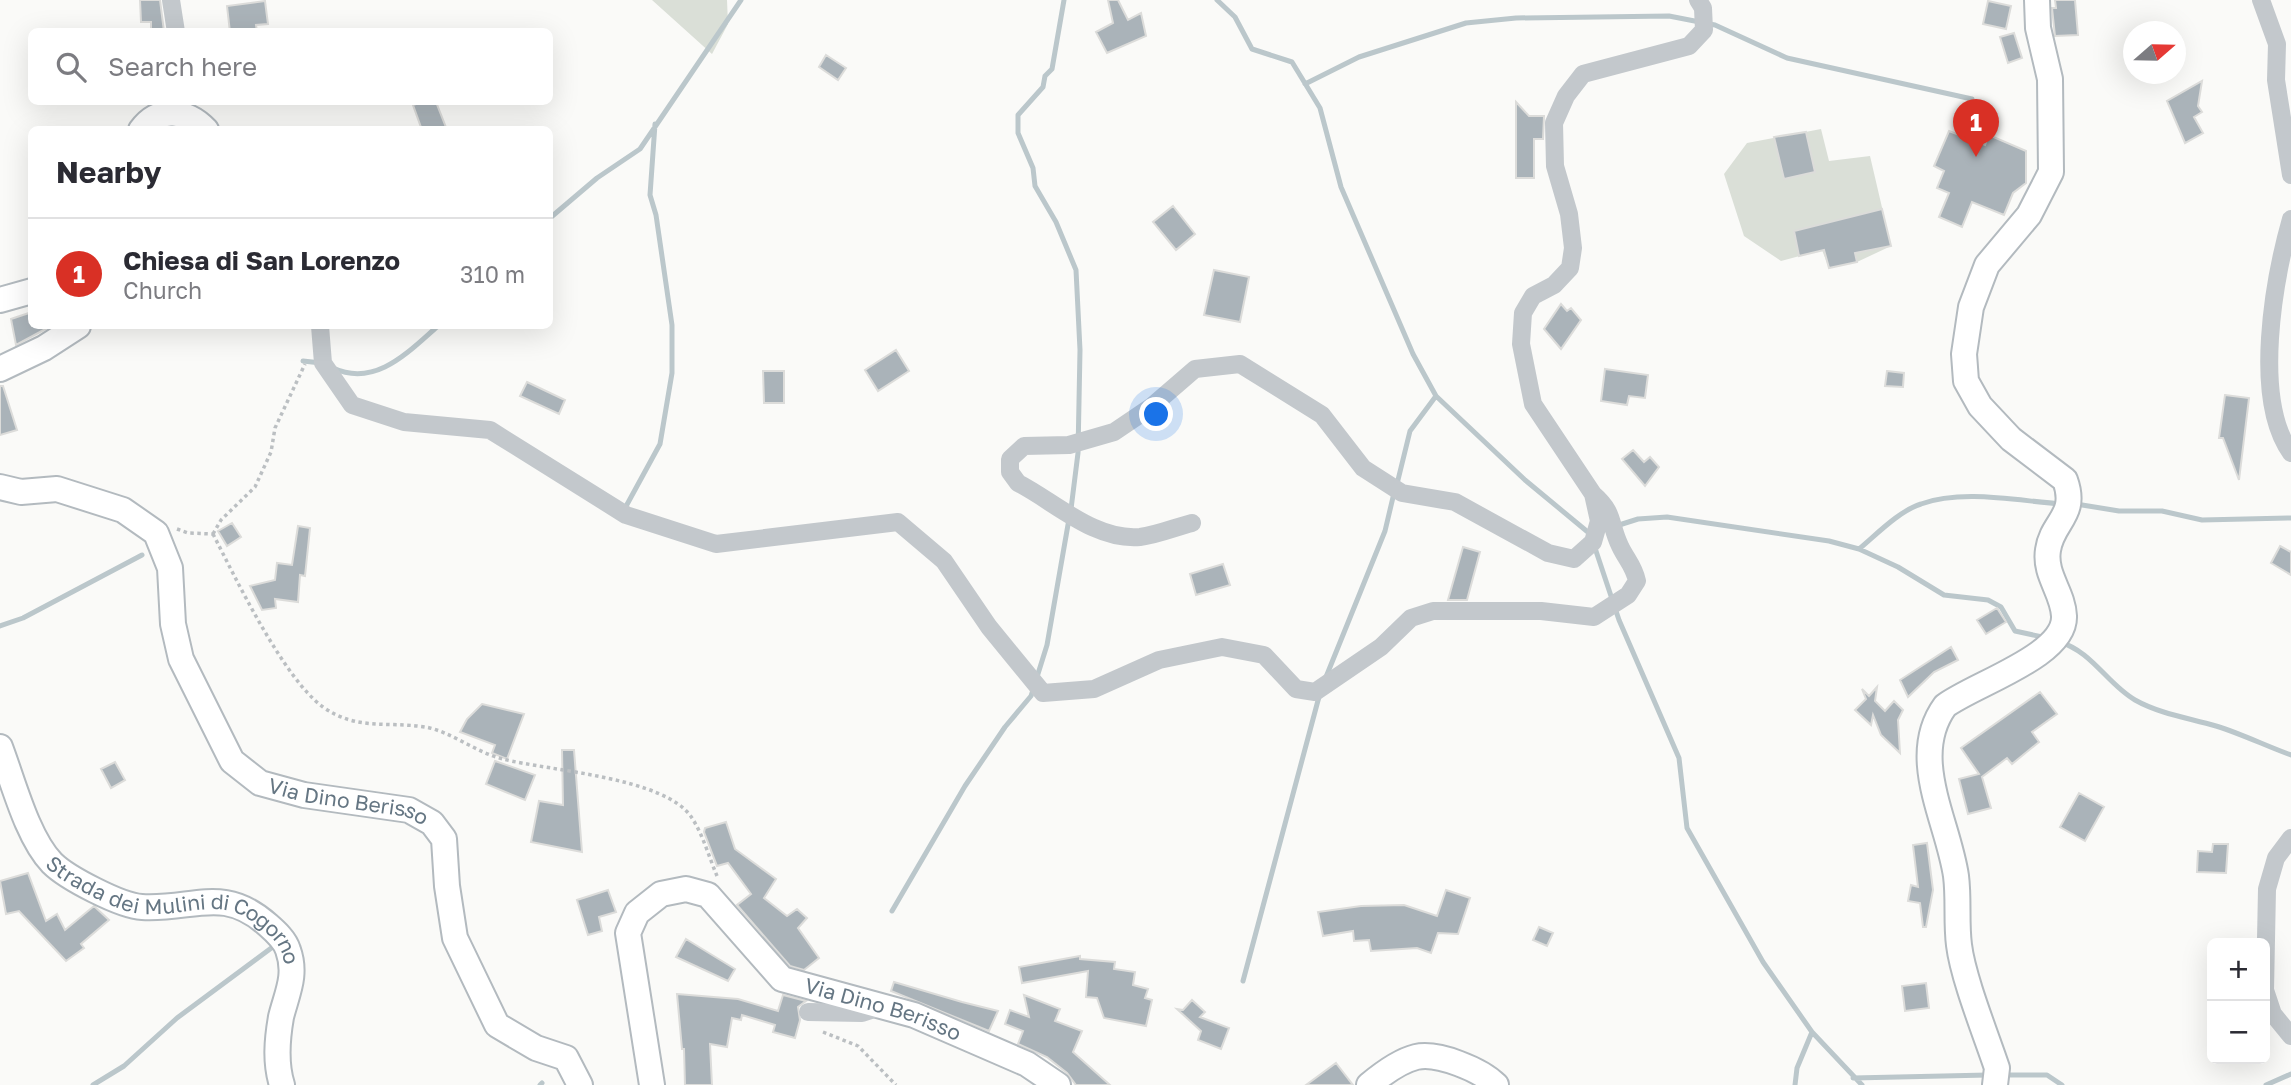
<!DOCTYPE html>
<meta charset="utf-8">
<style>
:root{--surface:#fff;--page:#f7f7f7;--text:#2b2b33;--muted:#7c7c81;--line:#e1e1e2;--accent:#d93025}
body{margin:0;font-family:"Golos Text",sans-serif;background:var(--page);color:var(--text)}
.controls{position:absolute;right:21px;bottom:21px;display:grid;overflow:hidden;border-radius:10px;box-shadow:0 7px 28px #0002}
.controls button{width:63px;height:63px;display:grid;place-items:center;padding:0;border:0;border-bottom:2px solid var(--line);background:var(--surface);color:var(--text);font:35px sans-serif}
.compass{position:absolute;left:2123px;top:21px;width:63px;height:63px;border-radius:50%;background:var(--surface);box-shadow:0 7px 28px #0002;rotate:70deg}
.you{position:absolute;left:1157px;top:415px;width:24px;height:24px;margin:-18px;border:5px solid #fff;border-radius:50%;background:#1a73e8;box-shadow:0 0 0 10px #1a73e833}
.badge{display:grid;place-items:center;width:46px;height:46px;border-radius:50%;background:var(--accent);color:#fff;font-size:23px;font-weight:700}
.pin{position:absolute;translate:-50% -58px;filter:drop-shadow(0 2px 4px #0008)}
.pin::after{content:'';position:absolute;top:37px;width:24px;height:21px;background:inherit;clip-path:polygon(0 0,100% 0,50% 100%)}
.list{margin:0;padding:0;list-style:none}
h2{display:flex;justify-content:space-between;align-items:center;height:91px;margin:0;padding:0 28px;font-size:30px}
h2 small{font-size:23px;font-weight:400;color:var(--muted)}
.list li{display:grid;grid-template-columns:46px 1fr auto;gap:21px;align-items:center;box-sizing:border-box;height:112px;padding:0 28px;border-top:2px solid var(--line)}
.list b{display:block;font-size:26px;white-space:nowrap}
.list p{margin:0;font-size:23px;white-space:nowrap;color:var(--muted)}
.list em{font-size:23px;font-style:normal;color:var(--muted)}
.icon{flex:none;width:38px;height:38px;fill:none;stroke:currentColor;stroke-width:2;stroke-linecap:round;stroke-linejoin:round}
.map{position:relative;flex:none;width:2291px;height:1085px;overflow:hidden}
.search{position:absolute;background:var(--surface);box-shadow:0 7px 28px #0002;left:28px;top:28px;width:525px;height:77px;display:flex;align-items:center;gap:18px;box-sizing:border-box;padding:0 24px;border-radius:10px;color:var(--muted);font-size:26px}
.panel{position:absolute;background:var(--surface);box-shadow:0 7px 28px #0002;left:28px;top:126px;width:525px;height:203px;border-radius:10px}
.map>svg:first-child{display:block}
.green{fill:#dadfd7}
.lines{fill:none;stroke-linecap:round;stroke-linejoin:round}
.stream{stroke:#bbc7cb;stroke-width:5}
.building{fill:#aab3b9;stroke:#dcdcda;stroke-width:2}
.secondary-casing{stroke:#b3babf;stroke-width:28}
.path{stroke:#bbbfc2;stroke-width:3.5;stroke-dasharray:3.5 3.5;stroke-linecap:butt}
.street{stroke:#c3c8cc;stroke-width:18}
.secondary{stroke:#fff;stroke-width:24}
.labels{text-anchor:middle;stroke-width:7;stroke-linejoin:round;paint-order:stroke}
.street-label{font-size:21px;fill:#657683;stroke:#fff}
</style>
<div class="map">
<svg width="2291" height="1085" viewBox="0 0 2291 1085">
<rect width="100%" height="100%" fill="#fafaf8"/>
<path class="green" d="M652 0H727L728 24 712 54Z
M1821 129 1829 161 1870 156 1891 246 1857 262 1829 268 1822 250 1781 261 1744 236 1724 174 1747 143Z"/>
<g class="lines">
<path class="stream" d="M1064 0 1052 69 1045 76 1043 87 1018 115V133L1033 168 1035 186 1056 222 1076 270 1080 350 1078 453 1071 509
M1217 0 1235 17 1252 49 1292 62 1320 108 1341 187 1413 354 1436 396 1525 480 1589 533
M1305 84 1359 57 1466 23 1516 18 1669 16 1715 25 1787 58 1972 99
M550 218 597 178 640 149 741 0
M303 361 321 363
M333 368C376 388 409 351 438 326
M1397 484 1410 431 1436 396
M2076 504 2119 511H2162L2202 520 2291 518
M624 510 660 444 672 373V325L656 215 650 195 655 124
M1616 526 1638 519 1667 517 1829 541 1859 549 1898 567 1944 595 1988 600 2001 607 2015 631 2047 638
M1594 545 1619 620 1679 758 1687 828 1763 962 1812 1032 1862 1085
M1859 549C1877 534 1899 511 1921 504 1963 489 2018 501 2062 504
M0 626 23 618 142 555
M2059 642C2092 651 2107 684 2135 700 2160 714 2189 718 2216 726 2242 734 2266 746 2291 755
M1037 677 1047 645 1069 519
M1326 677 1385 531 1394 493
M892 911 965 786 1005 727 1031 696 1034 687
M1243 981 1320 693
M2002 1075H2047L2062 1085
M1853 1078 1988 1075
M93 1085 124 1066 177 1018 274 946
M540 1085 542 1083
M1795 1085 1797 1068 1812 1032
M2266 1085 2291 1074"/>
</g>
<path class="building" d="M140 0H160L164 32H151V22H141Z
M1108 0H1118L1128 20 1141 13 1146 36 1107 53 1096 32 1113 23Z
M2055 0H2075L2078 35 2055 36 2052 8H2056Z
M265 1 268 24 256 25 257 32H230L227 6Z
M1988 1 2011 6 2006 29 1983 24Z
M2014 33 2022 58 2008 63 2000 37Z
M826 55 846 68 838 80 819 67Z
M2202 81 2198 106 2202 112 2194 117 2203 133 2185 143 2167 101Z
M422 102H436L447 130H422L413 105Z
M1516 102 1529 116H1544L1543 139H1534V178H1516Z
M1949 131 1985 145 1989 135 2026 151V183L2013 193 2004 215 1972 202 1962 227 1939 217 1949 193 1937 188 1944 171 1934 166Z
M1806 132 1815 172 1784 179 1774 137Z
M1173 206 1195 234 1176 250 1153 222Z
M1882 209 1891 246 1855 253 1857 262 1829 268 1824 250 1799 256 1794 231Z
M1214 270 1249 277 1240 322 1204 315Z
M1561 304 1567 311 1571 308 1581 320 1561 349 1544 329Z
M32 312V326H51L16 345 11 319Z
M896 350 909 371 878 391 865 370Z
M1605 369 1648 375 1645 398 1629 396 1627 405 1601 401Z
M763 371H784V403H764Z
M1887 371 1904 373 1903 387 1885 386Z
M527 382 565 400 559 414 520 396Z
M0 386H3L17 430 0 435Z
M2225 395 2249 398 2239 480 2223 438H2219Z
M1633 450 1644 462 1650 457 1659 467 1645 486 1622 459Z
M232 523 241 537 227 546 218 531Z
M298 526 310 528 305 576 300 575 298 602 275 599 276 608 262 610 250 586 275 580 277 563 292 565Z
M2280 546 2291 552V575L2271 563Z
M1463 547 1480 552 1467 600H1448Z
M1223 564 1230 585 1196 595 1190 574Z
M1997 608 2006 622 1986 634 1977 620Z
M1951 647 1958 660 1934 672 1908 697 1900 680Z
M1877 687 1875 701 1885 711 1894 701 1903 710 1898 720 1900 753 1881 735 1873 715 1871 725 1855 710 1866 699 1862 689 1869 696Z
M2040 692 2057 714 2032 732 2039 742 2012 764 2007 758 1982 777 1991 808 1968 814 1959 779 1979 774 1961 748Z
M482 704 524 714 507 759 492 753 495 745 460 732 467 719Z
M562 750H574L582 852 531 842 539 801 563 805Z
M495 761 535 775 525 800 486 784Z
M115 762 125 780 111 788 101 769Z
M2079 793 2104 807 2085 841 2060 827Z
M726 822 735 849 776 879 764 898 787 916 797 909 807 918 798 928 819 958 804 970 790 966 737 905 751 894 728 863 717 866 704 832 705 828Z
M1927 843 1933 890 1926 927H1923L1920 903 1908 901 1911 885 1918 887 1913 845Z
M2213 844H2228L2226 873 2197 872 2198 851 2212 852Z
M28 873 46 921 57 914 65 930 94 906 109 920 81 944 84 948 66 961 19 911 6 914 0 881Z
M608 890 616 912 599 917 602 931 588 935 577 900Z
M1446 890 1470 898 1458 934 1438 933 1431 953 1417 948 1371 951 1369 940 1354 941 1353 931 1323 936 1318 912 1361 906 1404 905 1437 916Z
M1539 927 1553 933 1547 946 1533 940Z
M686 939 735 969 728 981 676 957Z
M1080 956V959L1115 962 1114 969 1135 972 1133 985 1148 989 1145 998 1152 1000 1146 1026 1104 1018 1097 998 1086 997 1088 971 1022 983 1019 967Z
M894 982 962 1002 998 1011 989 1031 891 991Z
M1926 983 1929 1008 1905 1011 1902 986Z
M677 994 738 999 778 1011 783 995 806 1001 798 1007 800 1020 795 1038 773 1032 775 1025 742 1015 741 1020 732 1018 727 1047 710 1044 712 1085H685L684 1049H682Z
M1024 995 1060 1009 1055 1021 1082 1031 1073 1052 1110 1085H1076L1067 1073 1047 1057 1018 1044 1023 1031 1005 1024 1010 1010 1029 1017Z
M1192 1000 1205 1012 1200 1017 1229 1028 1221 1049 1198 1040 1201 1031 1177 1009 1183 1010Z
M1336 1063 1353 1085H1306Z"/>
<g class="lines">
<g class="secondary-casing">
<g id="secondary">
<path d="M141 130C159 105 188 111 206 130"/>
<path d="M0 300 32 291"/>
<path d="M0 369 44 348 78 326"/>
<path id="s1" d="M0 487 21 492 57 489 123 510 156 533 170 568 173 624 181 659 232 761 260 783 304 795 409 810 432 823 444 839 447 886 455 938 497 1025 536 1048 566 1058 580 1085"/>
<path id="s2" d="M0 747C13 781 27 837 52 863 67 878 121 906 142 907 194 910 223 885 268 925 276 932 285 940 288 950 297 975 287 993 281 1017 277 1040 275 1063 282 1085"/>
<path id="s3" d="M652 1085 628 933 637 913 661 894 686 889 708 895 782 979 914 1015 1027 1064 1058 1085"/>
<path d="M1369 1085C1381 1075 1400 1061 1416 1057 1438 1052 1481 1070 1496 1085"/>
<path d="M1995 1085 1997 1068C1986 1035 1963 978 1959 945 1956 922 1959 899 1956 876 1948 821 1908 757 1945 706 1974 684 2066 656 2064 616 2063 592 2044 575 2048 550 2052 521 2078 516 2065 480L2011 439 1980 406 1966 381 1964 354 1971 307 1987 265 2029 215 2051 172 2050 79 2038 28 2037 0"/>
</g>
</g>
<path class="path" d="M177 529 188 533 213 534
M213 534C236 579 284 679 323 707 357 731 387 721 425 727 450 731 477 753 503 759 549 771 666 777 692 818 703 835 709 857 717 876
M213 534 221 520 255 487 271 452 275 428 305 364
M823 1032 858 1046 896 1085"/>
<path class="street" d="M171 0 176 32
M2261 0 2277 44 2276 80 2291 175
M2291 219C2274 279 2252 399 2291 453
M320 326 323 363 352 405 404 422 490 430 626 515 716 544 898 522 944 561 989 627 1043 693 1094 689 1159 660 1222 647 1264 655 1296 689 1315 692 1381 647 1411 618 1433 611H1541L1594 617 1628 595 1637 581C1634 566 1626 559 1620 546 1609 523 1615 513 1593 494
M1192 523C1176 527 1157 535 1140 537 1095 541 1055 502 1018 483L1010 472V459L1024 446 1069 445 1114 432 1151 407 1195 369 1240 364 1322 415 1363 468 1402 493 1455 502 1548 553 1574 559 1593 542 1599 521 1593 494 1533 404 1521 344 1523 313 1533 296 1554 285 1570 268 1573 248 1569 214 1555 166 1554 123 1566 96 1583 74 1689 46 1704 30 1703 8 1698 0
M2291 838 2276 858 2267 889 2265 990 2273 1014 2291 1036
M808 1012 862 1013 883 1006"/>
<use href="#secondary" class="secondary"/>
</g>
<g class="labels">
<g class="street-label">
<text dy="7" stroke="none"><textPath href="#s1" startOffset="537">Via Dino Berisso</textPath></text>
<text dy="7" stroke="none"><textPath href="#s2" startOffset="266">Strada dei Mulini di Cogorno</textPath></text>
<text dy="7" stroke="none"><textPath href="#s3" startOffset="472">Via Dino Berisso</textPath></text>
</g>
</g>
</svg>
<div class="controls">
<button>+</button>
<button>−</button>
</div>
<svg class="compass" viewBox="-18 -18 36 36"><path d="M0-13l5 13h-10z" fill="#e53935"/><path d="M0 13l5-13h-10z" fill="#7c7c81"/></svg>
<div class="you"></div>
<div class="pin badge" style="left:1976px;top:157px">1</div>
<div class="search"><svg class="icon" aria-label="search" viewBox="0 0 24 24"><circle cx="10" cy="10" r="6"/><path d="M15 15l6 6"/></svg>Search here</div>
<section class="panel">
<h2>Nearby<small></small></h2>
<ul class="list">
<li><span class="badge">1</span><div><b>Chiesa di San Lorenzo</b><p>Church</p></div><em>310 m</em></li>
</ul>
</section>
</div>
